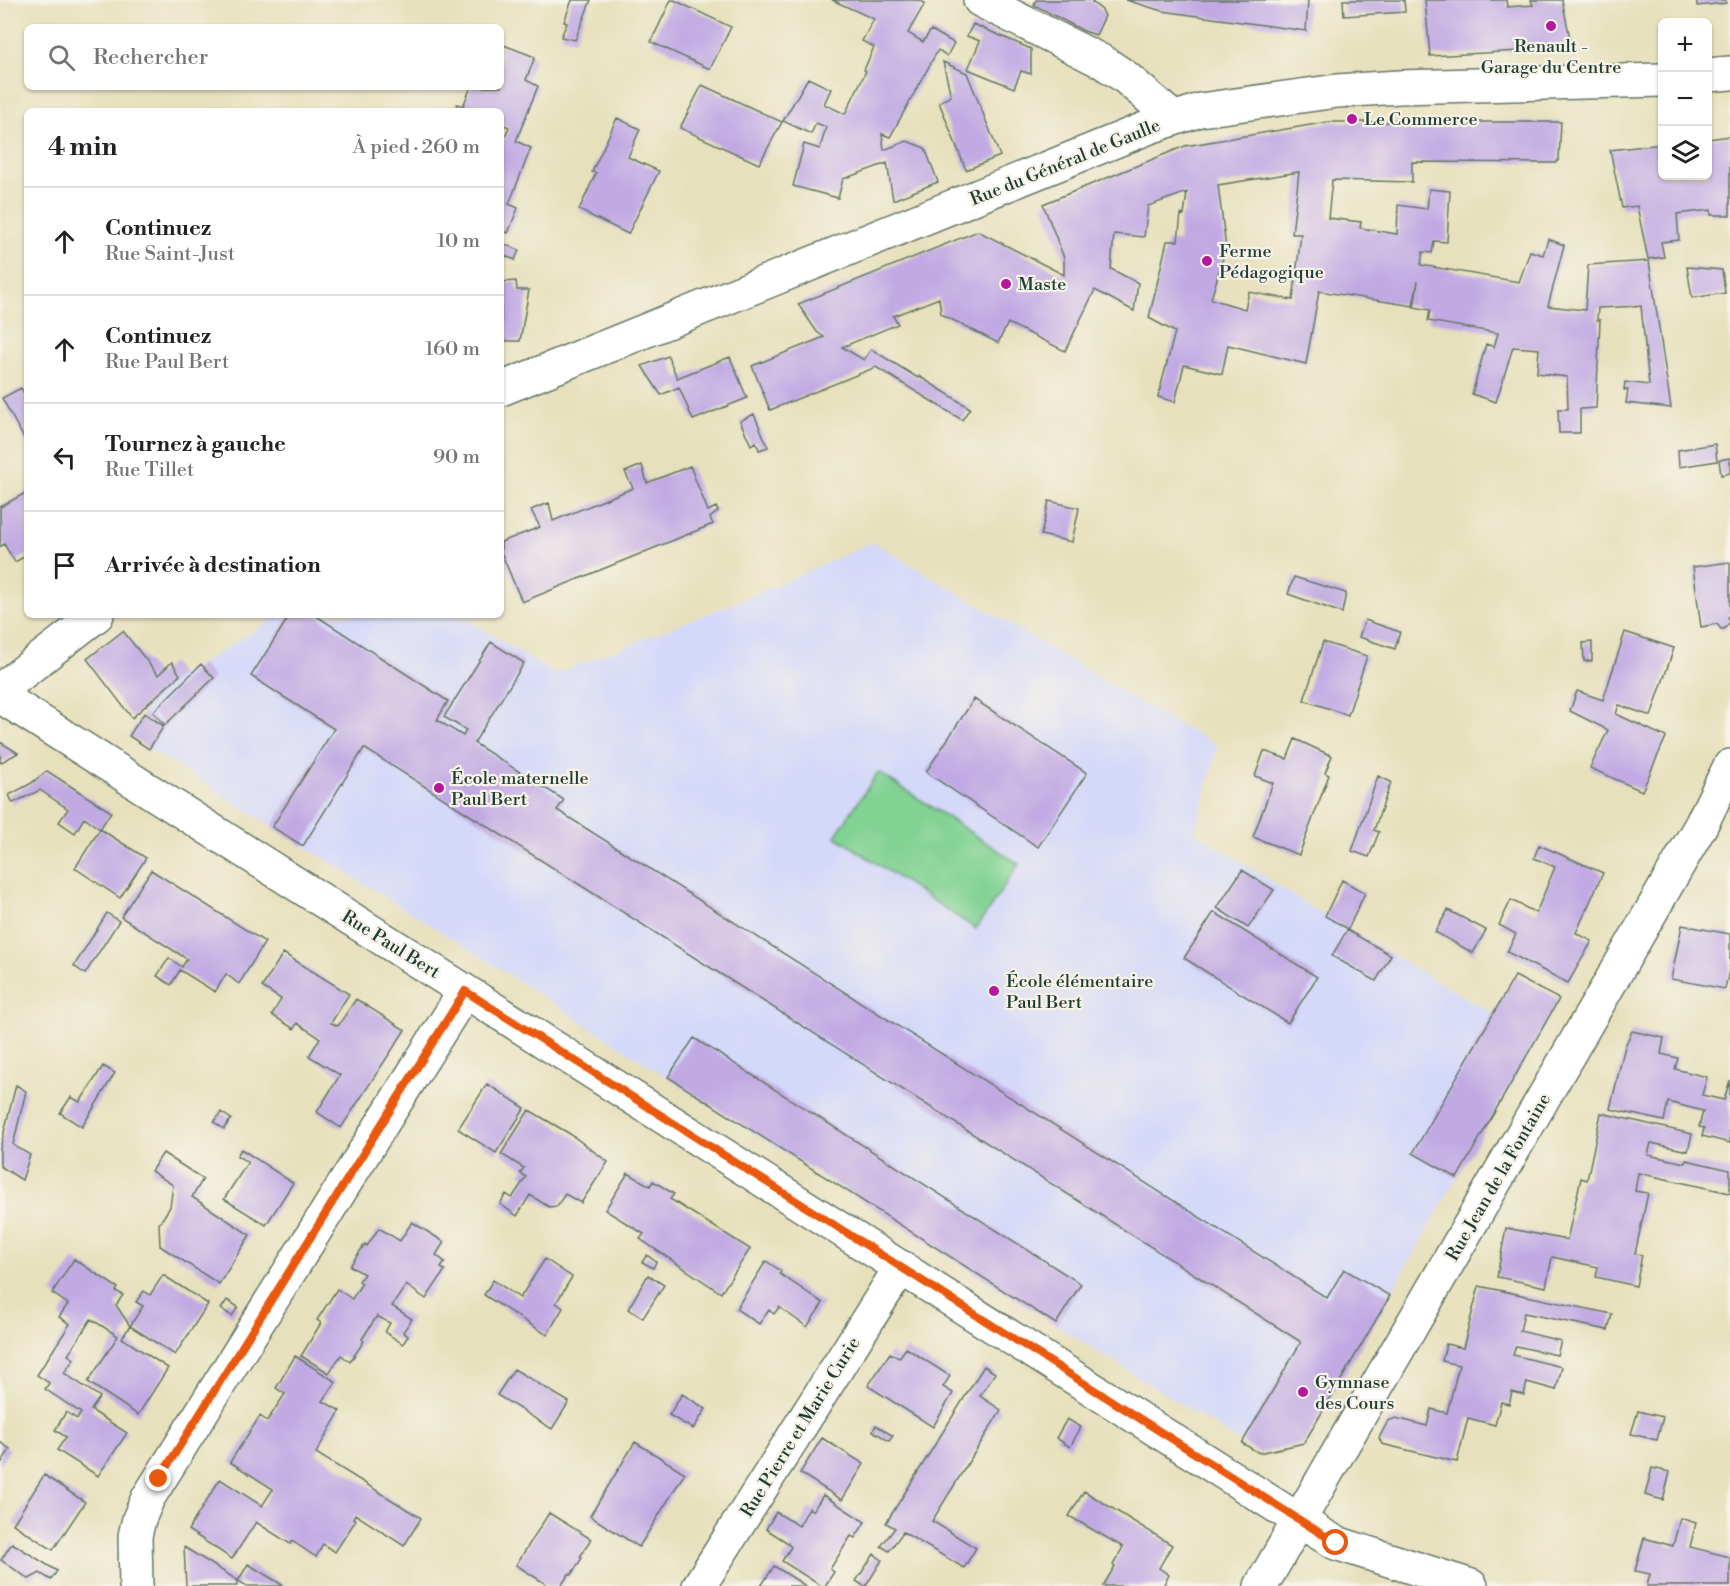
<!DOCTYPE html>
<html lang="fr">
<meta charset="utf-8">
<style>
:root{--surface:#fff;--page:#f6f6f6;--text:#202124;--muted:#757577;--line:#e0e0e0}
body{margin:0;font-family:"Libre Bodoni",serif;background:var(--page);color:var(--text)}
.controls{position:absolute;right:18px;top:18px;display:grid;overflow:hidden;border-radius:9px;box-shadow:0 2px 4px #0004}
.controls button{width:54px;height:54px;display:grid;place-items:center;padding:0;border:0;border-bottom:2px solid var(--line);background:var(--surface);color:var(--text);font:30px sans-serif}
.stop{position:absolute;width:18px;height:18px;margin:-14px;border:4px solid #ea580c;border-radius:50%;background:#fff}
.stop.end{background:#ea580c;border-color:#fff;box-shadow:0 2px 6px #0008}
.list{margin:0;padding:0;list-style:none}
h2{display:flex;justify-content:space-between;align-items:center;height:78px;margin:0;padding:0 24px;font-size:26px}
h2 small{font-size:20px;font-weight:400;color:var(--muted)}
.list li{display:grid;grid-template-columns:39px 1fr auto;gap:18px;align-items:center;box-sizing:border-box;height:108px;padding:0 24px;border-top:2px solid var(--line)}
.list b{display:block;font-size:22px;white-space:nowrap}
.list p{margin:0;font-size:20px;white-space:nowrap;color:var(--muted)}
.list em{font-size:20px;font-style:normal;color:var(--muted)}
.icon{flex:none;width:33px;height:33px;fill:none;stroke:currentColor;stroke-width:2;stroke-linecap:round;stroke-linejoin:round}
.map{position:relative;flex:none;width:1730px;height:1586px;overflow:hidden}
.search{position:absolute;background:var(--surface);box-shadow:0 2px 4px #0004;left:24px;top:24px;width:480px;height:66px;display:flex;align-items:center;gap:15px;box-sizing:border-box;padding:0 21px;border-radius:9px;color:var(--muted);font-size:22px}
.panel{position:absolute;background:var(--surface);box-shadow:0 2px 4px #0004;left:24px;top:108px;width:480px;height:510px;border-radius:9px}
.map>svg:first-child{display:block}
.built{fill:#d4d8f9}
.green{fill:#81d293;stroke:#508864;stroke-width:1.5}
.building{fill:#c1aae3;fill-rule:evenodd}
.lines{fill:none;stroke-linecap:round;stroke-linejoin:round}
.street-casing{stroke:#657664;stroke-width:36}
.street{stroke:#fff;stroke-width:33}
.route{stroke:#ea580c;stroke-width:8}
.poi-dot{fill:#b5179e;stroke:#f7f3e8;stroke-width:2}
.labels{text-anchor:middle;stroke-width:4.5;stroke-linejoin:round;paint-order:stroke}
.poi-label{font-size:18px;fill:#1f3d34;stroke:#f7f3e8;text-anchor:start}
.street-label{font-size:18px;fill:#1f3d34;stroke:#f7f3e8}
</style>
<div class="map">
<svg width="1730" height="1586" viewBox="0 0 1730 1586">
<rect width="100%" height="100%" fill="#f7f3e8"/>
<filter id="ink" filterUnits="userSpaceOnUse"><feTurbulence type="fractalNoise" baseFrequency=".0167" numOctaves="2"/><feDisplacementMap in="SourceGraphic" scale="12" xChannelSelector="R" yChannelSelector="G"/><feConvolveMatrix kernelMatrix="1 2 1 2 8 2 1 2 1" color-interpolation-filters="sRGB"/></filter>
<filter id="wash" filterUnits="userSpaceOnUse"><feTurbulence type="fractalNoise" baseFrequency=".008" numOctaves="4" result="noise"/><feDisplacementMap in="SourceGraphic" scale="24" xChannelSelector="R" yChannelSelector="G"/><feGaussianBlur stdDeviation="1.35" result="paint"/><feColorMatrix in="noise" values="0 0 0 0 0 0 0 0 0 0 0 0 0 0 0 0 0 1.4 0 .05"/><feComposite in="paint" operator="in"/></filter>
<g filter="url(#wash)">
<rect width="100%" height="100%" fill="#e7e0bc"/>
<path class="built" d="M873 542 1164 717 1218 745 1195 832 1325 916 1537 1039 1304 1443 1259 1453 1242 1443 687 1090 500 969 129 736 153 699 180 675 201 664 279 615H460L555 674 757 594Z"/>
<path class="green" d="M878 772 1019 864 976 929 835 836Z"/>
<g id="blocks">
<path class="building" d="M572 0H591L575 40 561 37 567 23 564 22Z
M671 0H674L731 27 710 69 651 42Z
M832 0H918L925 3 908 33 923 42 931 30 954 43 947 56 938 50 890 137 882 134 884 150 907 141 925 148 938 182 893 200 887 163 843 179 838 198 793 186 804 144 820 149 826 127 816 123 811 134 783 121 808 78 831 89 824 104 845 114 866 71 864 70 874 47 862 41 874 19Z
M1036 0H1093L1092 2 1102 10 1105 16 1096 35 1084 31 1034 5Z
M1126 0H1308L1306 31 1162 11Z
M1343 0H1404L1405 12 1344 16Z
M1425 0H1506L1507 7 1533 5 1531 0H1562L1572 48 1430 56Z
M1697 0H1726V3L1697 6Z
M973 24 1031 49V74L1021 71 1014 88 968 69 980 41 967 36Z
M501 44 535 57 526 80 538 86 516 141 531 148 509 204 518 208 508 233 501 230V146L509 127 501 124V111H454L457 104 463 106 471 87H501Z
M943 62 967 73 1000 156 966 170 939 102 951 96Z
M702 85 782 122 759 164 680 128Z
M617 118 640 129 628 157 659 171 628 234 579 210 596 173 592 172Z
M1328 122H1561L1559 159 1556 163 1412 162V182L1332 180 1328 218 1361 222 1360 228 1397 234 1398 205 1427 209 1429 189 1450 191 1447 242 1434 241 1432 253 1423 252 1421 265 1519 282 1530 251 1543 255 1548 239 1564 245 1548 306 1585 310 1588 265 1649 261 1671 408 1626 403 1628 390H1624L1625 382 1649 385 1641 306 1598 308 1597 320H1600L1596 408 1580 409V433H1559L1558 409H1568L1567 377 1537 373 1539 349 1513 347 1496 402 1472 394 1486 344 1494 347 1498 333 1428 321 1430 310 1414 307 1418 281 1413 306 1319 291 1306 364 1228 345 1222 374 1184 365 1175 402 1158 397 1175 332 1149 318 1167 241H1178L1181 214 1184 215 1187 192 1148 206 1144 237 1114 234 1111 269 1138 283 1134 311 1095 290 1065 351 1008 323 998 343 941 314 939 298 893 316 898 324 842 347 864 360 871 349 918 378 919 376 970 408 962 420 876 367 770 410 752 366 824 337 817 332 798 304 978 231 1064 275V258L1043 204 1185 146ZM1299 172 1292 234H1301L1293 300 1249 292 1245 309 1211 299 1226 248 1218 185Z
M1730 136V215H1711V210L1677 214 1679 240 1661 242 1664 257 1648 259 1637 206 1622 208 1610 150 1662 144V176H1708V139Z
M501 243 519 250 515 260 501 254Z
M1687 267 1722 270 1725 293 1692 298Z
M516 281 517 290H529L520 341H501V282Z
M668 356 677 378 730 357 747 398 693 420 679 387 661 395 642 366Z
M21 388 27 399V444L2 398Z
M754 414 768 447 759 450 756 442 751 445 740 421Z
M1715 444 1717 461 1679 467 1678 450Z
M1730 458V473L1721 475 1719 460Z
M642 465 647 483 690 466 708 511 716 507 718 511 710 518 713 524 522 602 501 552V542L540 527 531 510 540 506 549 503 553 521 633 488 625 472Z
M27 492V555L15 562 4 544 0 547V507Z
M1049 501 1079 508 1072 542 1041 535Z
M1730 562V617H1728L1730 622 1724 629H1721L1717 624 1701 627 1693 567Z
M1294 577 1346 593 1342 613 1288 594Z
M290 615H315L448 701 437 720 463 736 466 730 444 717 491 642 524 663 474 743 564 800 557 810 1327 1298 1344 1269 1390 1296 1304 1443 1259 1453 1242 1443 1301 1342 364 748 303 846 272 827 334 729 251 676Z
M1365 620 1400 632 1395 649 1359 637Z
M123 631 158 675 172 662 180 675 132 718 87 659Z
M1625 632 1674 648 1651 716 1619 705 1616 714 1666 737 1642 791 1590 768 1608 730 1570 711 1577 691 1603 700Z
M1323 642 1367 656 1348 715 1304 700Z
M1592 642V661H1584L1583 643Z
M201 664 214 678 165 725 153 712Z
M974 699 1087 773 1038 847 926 772Z
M144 713 164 726 149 749 129 736Z
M1295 739 1332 756 1325 773 1329 775 1299 855 1253 837 1273 783 1255 776 1264 751 1287 759Z
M0 742 18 753 0 763Z
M47 771 111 812 100 829 84 818 75 833 59 822 68 809 40 790 13 803 9 795 30 784Z
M1378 776 1391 782 1374 830 1379 832 1369 857 1352 851Z
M100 829 146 858 120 898 75 868Z
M1539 845 1603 873 1576 933 1592 941 1568 983 1507 952 1516 934 1499 925 1511 900 1536 913 1555 867 1534 858Z
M151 870 265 942 239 984 226 974 215 992 180 970 171 985 157 976 169 958 182 967 187 959 121 917Z
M1242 870 1274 890 1248 928 1217 908Z
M1342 880 1365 893 1348 929 1325 916Z
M1448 910 1486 930 1473 953 1435 932Z
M1214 912 1317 977 1288 1023 1184 958Z
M107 913 119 921 85 974 74 966Z
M1682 925 1730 934V966L1725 989 1671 979Z
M1347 930 1391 955 1376 981 1332 956Z
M283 953 349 994 331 1023 338 1026 356 999 405 1030 341 1128 317 1112 340 1075 309 1056 320 1038 297 1023 294 1029 272 1015 281 999 262 987Z
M1515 976 1559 999 1457 1178 1413 1153Z
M1632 1031 1664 1038 1661 1054 1678 1058 1675 1069 1707 1077 1702 1095 1724 1100 1730 1080V1143L1702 1136 1704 1128 1699 1127 1703 1111 1668 1102 1664 1121 1610 1109 1625 1046Z
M694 1038 1081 1284 1056 1324 668 1077Z
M103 1066 115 1073 82 1127 60 1113 71 1097 80 1102Z
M487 1084 525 1108 496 1153 458 1129Z
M16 1085 26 1091 13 1145 30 1155 22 1180 0 1166V1148Z
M529 1110 570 1134 608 1162 581 1203 565 1194 557 1206 549 1207 530 1195 517 1216 500 1204 506 1194 512 1198 526 1177 520 1173 524 1168 501 1154Z
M221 1112 231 1119 224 1129 214 1122Z
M1601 1113 1692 1134 1688 1151 1651 1143 1648 1155 1685 1163 1686 1160 1730 1170V1193L1638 1173 1635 1191 1648 1193 1635 1254 1642 1255 1636 1286 1596 1277 1598 1267 1552 1257 1546 1287 1497 1277 1506 1228 1567 1240 1581 1178 1587 1180Z
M241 1149 293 1183 266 1225 224 1199 248 1162 237 1156Z
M163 1153 203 1179 192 1197 250 1235 219 1284 160 1246 159 1224 170 1207 173 1185 151 1171Z
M628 1173 650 1186 653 1181 674 1194 670 1199 750 1249 721 1293 640 1239 644 1234 605 1210Z
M412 1222 444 1242 436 1255 445 1262 441 1268 445 1270 426 1299 406 1285 392 1306 412 1319 403 1332 408 1336 403 1344 385 1332 390 1323 377 1316 362 1339 364 1341 350 1362 341 1355 329 1373 301 1356 321 1323 317 1320 337 1289 352 1299 362 1283 359 1281 364 1274 350 1266 365 1244 367 1246 379 1228 400 1241Z
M647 1255 656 1262 653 1268 642 1262Z
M74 1259 118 1288 116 1291 123 1295 116 1305 130 1326 122 1338 168 1368 138 1415 88 1382 118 1336 91 1319 68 1355 74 1359 64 1373 100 1397 91 1410 127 1433 98 1476 57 1450 66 1437 55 1430 66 1412 77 1419 81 1413 45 1389 49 1383 37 1375 70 1324 59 1317 68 1304 52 1293Z
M545 1259 572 1277 556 1303 563 1308 547 1335 484 1295 493 1280 520 1298Z
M766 1261 781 1271 780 1274 823 1303 807 1327 779 1307 774 1314 769 1310 759 1324 736 1309Z
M163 1275 208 1304 175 1355 130 1326 143 1306 136 1302 144 1291 150 1295Z
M648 1275 664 1285 643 1318 628 1309Z
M1479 1286 1612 1314 1608 1330 1524 1313 1520 1331 1561 1341 1557 1355 1516 1346 1513 1355 1562 1367 1556 1390 1527 1382 1524 1395 1512 1392 1509 1404 1501 1402 1495 1425 1468 1418 1457 1462 1382 1444 1379 1438 1388 1421 1396 1418 1427 1426 1431 1409 1447 1413 1459 1365 1442 1361 1446 1344 1463 1348Z
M227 1300 238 1307 232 1316 221 1309Z
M906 1348 950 1376 943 1387 953 1393 933 1427 868 1386 890 1353 899 1358Z
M295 1356 336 1382 323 1401 340 1411 316 1453 421 1518 404 1546 355 1514 353 1518 356 1520 335 1552 323 1544 316 1557 292 1541 290 1544 256 1522 232 1559 188 1530 220 1479 262 1506 273 1489 230 1462 260 1416 267 1421 285 1394 276 1388Z
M984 1366 995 1373 980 1396 1001 1410 932 1521 976 1548 964 1568 903 1532 889 1551 881 1546 895 1528 886 1523Z
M514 1369 569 1402 552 1429 497 1395Z
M682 1394 706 1409 693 1429 669 1415Z
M1638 1411 1663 1417 1657 1440 1631 1434Z
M1067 1419 1081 1427 1070 1447 1056 1438Z
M876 1425 893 1436 889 1441 873 1431Z
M822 1438 864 1464 842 1500 800 1473Z
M0 1442 10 1449 0 1465Z
M635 1442 685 1473 639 1547 590 1516Z
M1652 1468 1670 1472 1663 1500 1645 1495Z
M44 1475 85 1502 53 1550 13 1524Z
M1084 1491 1172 1545 1159 1568 1169 1575 1163 1586H1103L1115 1566 1113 1565 1123 1547 1069 1516Z
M823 1495 865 1522 855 1538 851 1536 830 1569 834 1572 825 1586H821L782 1561 791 1547 788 1544V1543L766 1529 776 1512 799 1526 809 1508 813 1511Z
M549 1513 591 1539 580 1557 582 1558 571 1575 569 1574 561 1586H549L516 1565Z
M1680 1518 1696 1523 1690 1547 1730 1557V1586H1647L1650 1574 1635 1571 1644 1538 1673 1546Z
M12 1543 57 1571 51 1580 40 1573 29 1579 1 1560Z
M184 1547 237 1580V1586H186Z
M874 1554 882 1560 866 1586H864L856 1581Z
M248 1564 284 1586H247L238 1581Z
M774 1566 806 1586H761Z"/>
</g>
</g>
<g filter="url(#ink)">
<use href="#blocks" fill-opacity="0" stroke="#657664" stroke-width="1.5"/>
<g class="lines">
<g class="street-casing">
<path id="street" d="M980 0 1103 62 1124 76 1173 118
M1708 75 1730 73
M501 389 1147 128 1200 110 1337 91 1399 87 1662 80
M0 690 97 615
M0 696 1319 1533 1336 1543 1471 1586
M136 1586 135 1536 139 1519 148 1498 465 991
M699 1586 901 1267
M1261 1586 1674 872 1701 825 1730 766"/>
</g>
<use href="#street" class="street"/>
</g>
</g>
<g class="lines" filter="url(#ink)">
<path class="route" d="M159 1479 465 991 1336 1543"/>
</g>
<g class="poi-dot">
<circle cx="1551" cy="26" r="6"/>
<circle cx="1352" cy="119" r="6"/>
<circle cx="1207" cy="261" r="6"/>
<circle cx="1006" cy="284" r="6"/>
<circle cx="439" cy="788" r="6"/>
<circle cx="994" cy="991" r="6"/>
<circle cx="1303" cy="1392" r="6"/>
</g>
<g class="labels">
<g class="poi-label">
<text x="1551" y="52" text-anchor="middle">Renault -<tspan x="1551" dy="21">Garage du Centre</tspan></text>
<text x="1364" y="125">Le Commerce</text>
<text x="1219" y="257">Ferme<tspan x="1219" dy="21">Pédagogique</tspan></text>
<text x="1018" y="290">Maste</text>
<text x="451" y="784">École maternelle<tspan x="451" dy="21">Paul Bert</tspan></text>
<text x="1006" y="987">École élémentaire<tspan x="1006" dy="21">Paul Bert</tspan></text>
<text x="1315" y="1388">Gymnase<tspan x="1315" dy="21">des Cours</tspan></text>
</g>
<g class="street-label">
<text transform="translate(1065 162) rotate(-22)" y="6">Rue du Général de Gaulle</text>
<text transform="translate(391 944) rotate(32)" y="6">Rue Paul Bert</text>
<text transform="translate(1498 1177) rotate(-60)" y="6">Rue Jean de la Fontaine</text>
<text transform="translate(800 1427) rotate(-58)" y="6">Rue Pierre et Marie Curie</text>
</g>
</g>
</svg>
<div class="controls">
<button>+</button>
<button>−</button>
<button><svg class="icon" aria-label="layers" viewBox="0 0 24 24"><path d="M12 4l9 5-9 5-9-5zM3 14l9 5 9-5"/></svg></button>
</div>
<div class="stop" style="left:1336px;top:1543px"></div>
<div class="stop end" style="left:159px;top:1479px"></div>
<div class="search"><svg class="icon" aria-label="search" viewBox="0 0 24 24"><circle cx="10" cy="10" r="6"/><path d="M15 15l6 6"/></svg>Rechercher</div>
<section class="panel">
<h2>4 min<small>À pied · 260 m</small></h2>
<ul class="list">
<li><svg class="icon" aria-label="ahead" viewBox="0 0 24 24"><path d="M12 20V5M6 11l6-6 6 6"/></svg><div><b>Continuez</b><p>Rue Saint-Just</p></div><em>10 m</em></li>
<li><svg class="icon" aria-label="ahead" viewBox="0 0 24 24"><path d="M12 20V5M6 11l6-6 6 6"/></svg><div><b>Continuez</b><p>Rue Paul Bert</p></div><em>160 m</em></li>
<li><svg class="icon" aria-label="left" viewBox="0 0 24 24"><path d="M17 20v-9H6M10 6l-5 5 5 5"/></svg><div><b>Tournez à gauche</b><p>Rue Tillet</p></div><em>90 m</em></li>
<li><svg class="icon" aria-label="arrive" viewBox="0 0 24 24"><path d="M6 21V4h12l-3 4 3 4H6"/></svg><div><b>Arrivée à destination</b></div></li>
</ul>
</section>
</div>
